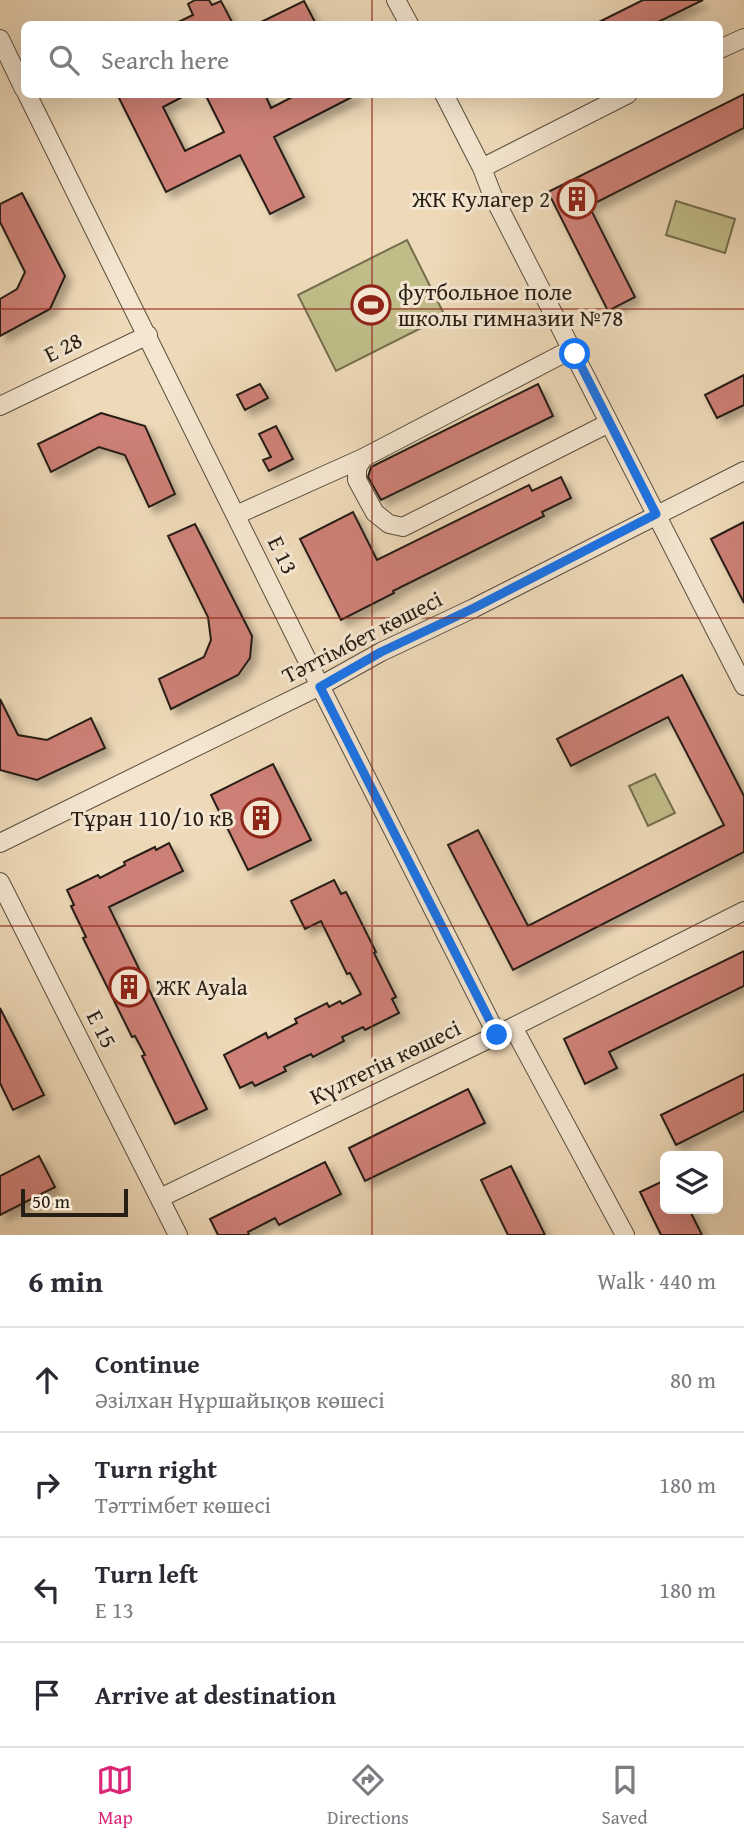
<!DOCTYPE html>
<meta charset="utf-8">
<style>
:root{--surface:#fff;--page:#f2f2f3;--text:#2b2b33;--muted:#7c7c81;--line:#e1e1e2;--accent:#db2777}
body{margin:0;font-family:"Gentium Book Plus",serif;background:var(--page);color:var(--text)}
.controls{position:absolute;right:21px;bottom:21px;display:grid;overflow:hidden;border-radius:10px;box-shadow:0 7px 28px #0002}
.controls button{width:63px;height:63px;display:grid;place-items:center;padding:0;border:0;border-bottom:2px solid var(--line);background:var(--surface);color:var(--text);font:35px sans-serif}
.scale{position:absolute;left:21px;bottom:18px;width:107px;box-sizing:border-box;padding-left:7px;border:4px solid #271f15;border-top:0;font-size:19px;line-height:24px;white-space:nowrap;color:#271f15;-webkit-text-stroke:5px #f4e6d1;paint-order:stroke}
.stop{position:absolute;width:21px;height:21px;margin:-16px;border:5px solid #1a73e8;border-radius:50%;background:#fff}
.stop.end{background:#1a73e8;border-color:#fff;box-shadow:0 2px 7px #0008}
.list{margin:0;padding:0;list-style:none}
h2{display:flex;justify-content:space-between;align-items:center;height:91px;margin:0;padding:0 28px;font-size:30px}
h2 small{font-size:23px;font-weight:400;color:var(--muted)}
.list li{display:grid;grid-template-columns:46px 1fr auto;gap:21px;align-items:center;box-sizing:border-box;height:105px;padding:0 28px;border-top:2px solid var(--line)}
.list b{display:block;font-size:26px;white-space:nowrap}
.list p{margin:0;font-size:23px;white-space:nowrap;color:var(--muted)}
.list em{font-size:23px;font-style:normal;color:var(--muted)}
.icon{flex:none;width:38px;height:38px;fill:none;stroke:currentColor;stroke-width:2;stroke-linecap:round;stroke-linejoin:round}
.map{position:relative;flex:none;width:744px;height:1235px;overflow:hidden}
.search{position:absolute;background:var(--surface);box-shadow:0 7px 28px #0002;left:21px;right:21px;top:21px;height:77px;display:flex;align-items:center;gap:18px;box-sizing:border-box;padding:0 24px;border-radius:10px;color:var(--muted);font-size:26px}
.sheet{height:511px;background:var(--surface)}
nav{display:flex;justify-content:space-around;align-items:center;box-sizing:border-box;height:98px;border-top:2px solid var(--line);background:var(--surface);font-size:19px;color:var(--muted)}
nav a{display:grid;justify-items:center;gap:4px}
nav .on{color:var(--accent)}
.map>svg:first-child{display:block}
.green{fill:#c0bd89;stroke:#746e4f;stroke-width:2}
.building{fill:#ce8077;stroke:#271f15;stroke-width:2;filter:url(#shadow)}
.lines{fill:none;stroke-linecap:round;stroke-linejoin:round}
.minor-casing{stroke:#594e3e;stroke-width:20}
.minor{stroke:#f4e6d1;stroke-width:18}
.route{stroke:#1a73e8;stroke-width:9}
.grid{fill:none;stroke:#8f2418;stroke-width:2;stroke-opacity:0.55}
.labels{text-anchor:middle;stroke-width:6;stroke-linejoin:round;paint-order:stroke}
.poi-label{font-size:23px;fill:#271f15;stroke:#f4e6d1;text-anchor:end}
.street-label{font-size:23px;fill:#271f15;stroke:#f4e6d1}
</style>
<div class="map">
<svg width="744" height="1235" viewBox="0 0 744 1235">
<defs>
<filter id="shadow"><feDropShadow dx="6" dy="6" stdDeviation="3.5" flood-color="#0004"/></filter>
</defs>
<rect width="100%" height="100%" fill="#eed9b8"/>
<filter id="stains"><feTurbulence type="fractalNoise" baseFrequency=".00286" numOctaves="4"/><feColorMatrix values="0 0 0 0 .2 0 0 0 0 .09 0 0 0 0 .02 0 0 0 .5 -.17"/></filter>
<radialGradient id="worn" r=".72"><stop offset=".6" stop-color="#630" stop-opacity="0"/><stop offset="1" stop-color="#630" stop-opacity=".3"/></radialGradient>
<path class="green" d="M676 201 735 219 725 253 666 235Z
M407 240 445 316 336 371 298 295Z
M655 774 675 813 648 826 629 786Z"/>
<path class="building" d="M195 0H209L212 5 221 1 233 24H174L193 15 188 4Z
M643 0H703L654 24H595Z
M304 1 316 24H257Z
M117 94H188L163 107 185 151 224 132 205 94H265L271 108 298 94H358L274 137 304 197 270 214 240 155 166 192Z
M744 94V128L589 206 635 297 608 311 548 192Z
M22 193 65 276 50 309 0 336V299L17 289 25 272 0 222V204Z
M744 375V405L717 418 705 395Z
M260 384 268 398 245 410 237 395Z
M538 384 553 416 381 500 368 477 371 467Z
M101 413 145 426 175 494 149 507 125 455 99 447 51 472 38 444Z
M276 426 293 459 269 471 263 460 271 457 259 434Z
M561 477 571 498 542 512 544 516 393 591 394 593 341 620 300 539 353 512 377 560 529 485 532 491Z
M744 522V603L711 539Z
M195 524 252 636 250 658 238 675 171 709 159 679 204 657 211 640 208 617 168 536Z
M682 675 744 796V852L513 970 448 845 478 830 528 926 724 825 668 717 571 766 557 739Z
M0 699 18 735 47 740 91 718 105 748 37 780 0 770Z
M273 764 311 840 248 870 211 795Z
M169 843 183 871 109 907 207 1109 175 1124 142 1056 145 1055 135 1036 132 1037 83 938 86 937 71 906 74 905 67 890 98 875 100 878 125 865 124 862 155 847 156 850Z
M334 880 341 894 346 892 376 952 374 953 396 997 392 999 399 1013 365 1030 363 1027 342 1037 344 1041 313 1057 311 1054 284 1067 286 1071 255 1086 252 1082 240 1088 224 1055 266 1033 268 1038 297 1023 295 1019 327 1003 329 1007 340 1001 342 1004 361 994 350 973 347 974 321 921 305 929 291 901Z
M744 951V986L609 1052 617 1068 585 1084 564 1039Z
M0 1008 44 1095 13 1110 0 1083Z
M744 1074V1111L676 1145 661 1115Z
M468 1089 485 1123 365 1181 349 1148Z
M39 1156 55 1187 0 1215V1176Z
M325 1162 341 1194 279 1225 275 1218 248 1232 249 1235H218L210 1219Z
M511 1166 545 1235H508L481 1180Z
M665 1180V1209H689L702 1235H661L640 1192Z"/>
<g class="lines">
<g class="minor-casing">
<path id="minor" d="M396 0 409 24
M0 39 24 89
M720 49 744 38
M27 94 320 686 497 1035
M444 94 482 168 492 194 744 686
M482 168 628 94
M572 349 363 458 357 468V480L375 513 389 524 403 527 609 423
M0 406 148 335
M236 515 363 458
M0 843 320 686 381 652 474 608 744 471
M0 882 178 1235
M513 1027 625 1235
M160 1198 497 1035 744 911"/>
</g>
<use href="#minor" class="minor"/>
</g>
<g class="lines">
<path class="route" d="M497 1035 320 687 381 652 474 608 656 514 575 354"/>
</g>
<path class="grid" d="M372 0V24M372 94V1235M0 309H744M0 618H744M0 926H744"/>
<defs>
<g id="building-ring" transform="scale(2.0125)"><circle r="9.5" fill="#f4e6d1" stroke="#8f2418" stroke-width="1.5"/><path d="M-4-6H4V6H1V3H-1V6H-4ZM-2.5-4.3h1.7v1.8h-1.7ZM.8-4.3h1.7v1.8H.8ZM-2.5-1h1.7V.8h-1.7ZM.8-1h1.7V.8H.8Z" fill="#8f2418"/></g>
<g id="stadium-ring" transform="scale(2.0125)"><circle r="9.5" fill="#f4e6d1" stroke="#8f2418" stroke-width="1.5"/><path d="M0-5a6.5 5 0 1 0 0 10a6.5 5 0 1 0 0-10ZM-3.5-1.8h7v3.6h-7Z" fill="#8f2418"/></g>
</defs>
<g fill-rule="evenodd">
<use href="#building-ring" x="577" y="199"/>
<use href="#stadium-ring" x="371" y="305"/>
<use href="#building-ring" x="261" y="818"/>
<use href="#building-ring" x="129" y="987"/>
</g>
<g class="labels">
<g class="poi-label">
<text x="550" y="207">ЖК Кулагер 2</text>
<text x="398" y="300" text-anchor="start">футбольное поле<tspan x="398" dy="26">школы гимназии №78</tspan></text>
<text x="234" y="826">Тұран 110/10 кВ</text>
<text x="156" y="995" text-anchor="start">ЖК Ayala</text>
</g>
<g class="street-label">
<text transform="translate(63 347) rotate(-27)" y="8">E 28</text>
<text transform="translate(283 555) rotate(64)" y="8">E 13</text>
<text transform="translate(362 637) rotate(-27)" y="8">Тәттімбет көшесі</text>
<text transform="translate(102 1029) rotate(63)" y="8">E 15</text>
<text transform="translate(385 1062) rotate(-26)" y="8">Күлтегін көшесі</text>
</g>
</g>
<rect width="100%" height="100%" filter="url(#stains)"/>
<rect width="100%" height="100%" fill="url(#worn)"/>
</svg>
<div class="controls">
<button><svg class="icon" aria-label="layers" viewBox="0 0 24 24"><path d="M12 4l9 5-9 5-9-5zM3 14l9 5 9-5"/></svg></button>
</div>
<div class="scale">50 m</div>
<div class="stop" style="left:575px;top:354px"></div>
<div class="stop end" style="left:497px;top:1035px"></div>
<div class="search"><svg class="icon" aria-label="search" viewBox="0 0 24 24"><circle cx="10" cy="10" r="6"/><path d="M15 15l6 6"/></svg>Search here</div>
</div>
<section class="sheet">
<h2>6 min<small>Walk · 440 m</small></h2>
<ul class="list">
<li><svg class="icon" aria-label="ahead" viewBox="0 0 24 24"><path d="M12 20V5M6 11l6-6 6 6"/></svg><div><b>Continue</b><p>Әзілхан Нұршайықов көшесі</p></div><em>80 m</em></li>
<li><svg class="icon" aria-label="right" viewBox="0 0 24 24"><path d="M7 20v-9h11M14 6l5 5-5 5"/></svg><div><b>Turn right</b><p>Тәттімбет көшесі</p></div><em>180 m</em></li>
<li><svg class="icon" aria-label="left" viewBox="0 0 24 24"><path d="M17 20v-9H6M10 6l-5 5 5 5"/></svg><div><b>Turn left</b><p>E 13</p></div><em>180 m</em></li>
<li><svg class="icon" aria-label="arrive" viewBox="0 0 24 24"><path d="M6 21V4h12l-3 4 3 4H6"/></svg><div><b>Arrive at destination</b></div></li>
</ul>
</section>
<nav>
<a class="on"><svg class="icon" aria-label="map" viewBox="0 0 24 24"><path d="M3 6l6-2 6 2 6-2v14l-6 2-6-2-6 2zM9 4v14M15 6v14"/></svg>Map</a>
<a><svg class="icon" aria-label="directions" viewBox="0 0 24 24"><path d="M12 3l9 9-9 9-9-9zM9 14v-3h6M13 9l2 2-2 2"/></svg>Directions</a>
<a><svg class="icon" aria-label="saved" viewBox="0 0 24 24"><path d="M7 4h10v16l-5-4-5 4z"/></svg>Saved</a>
</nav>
